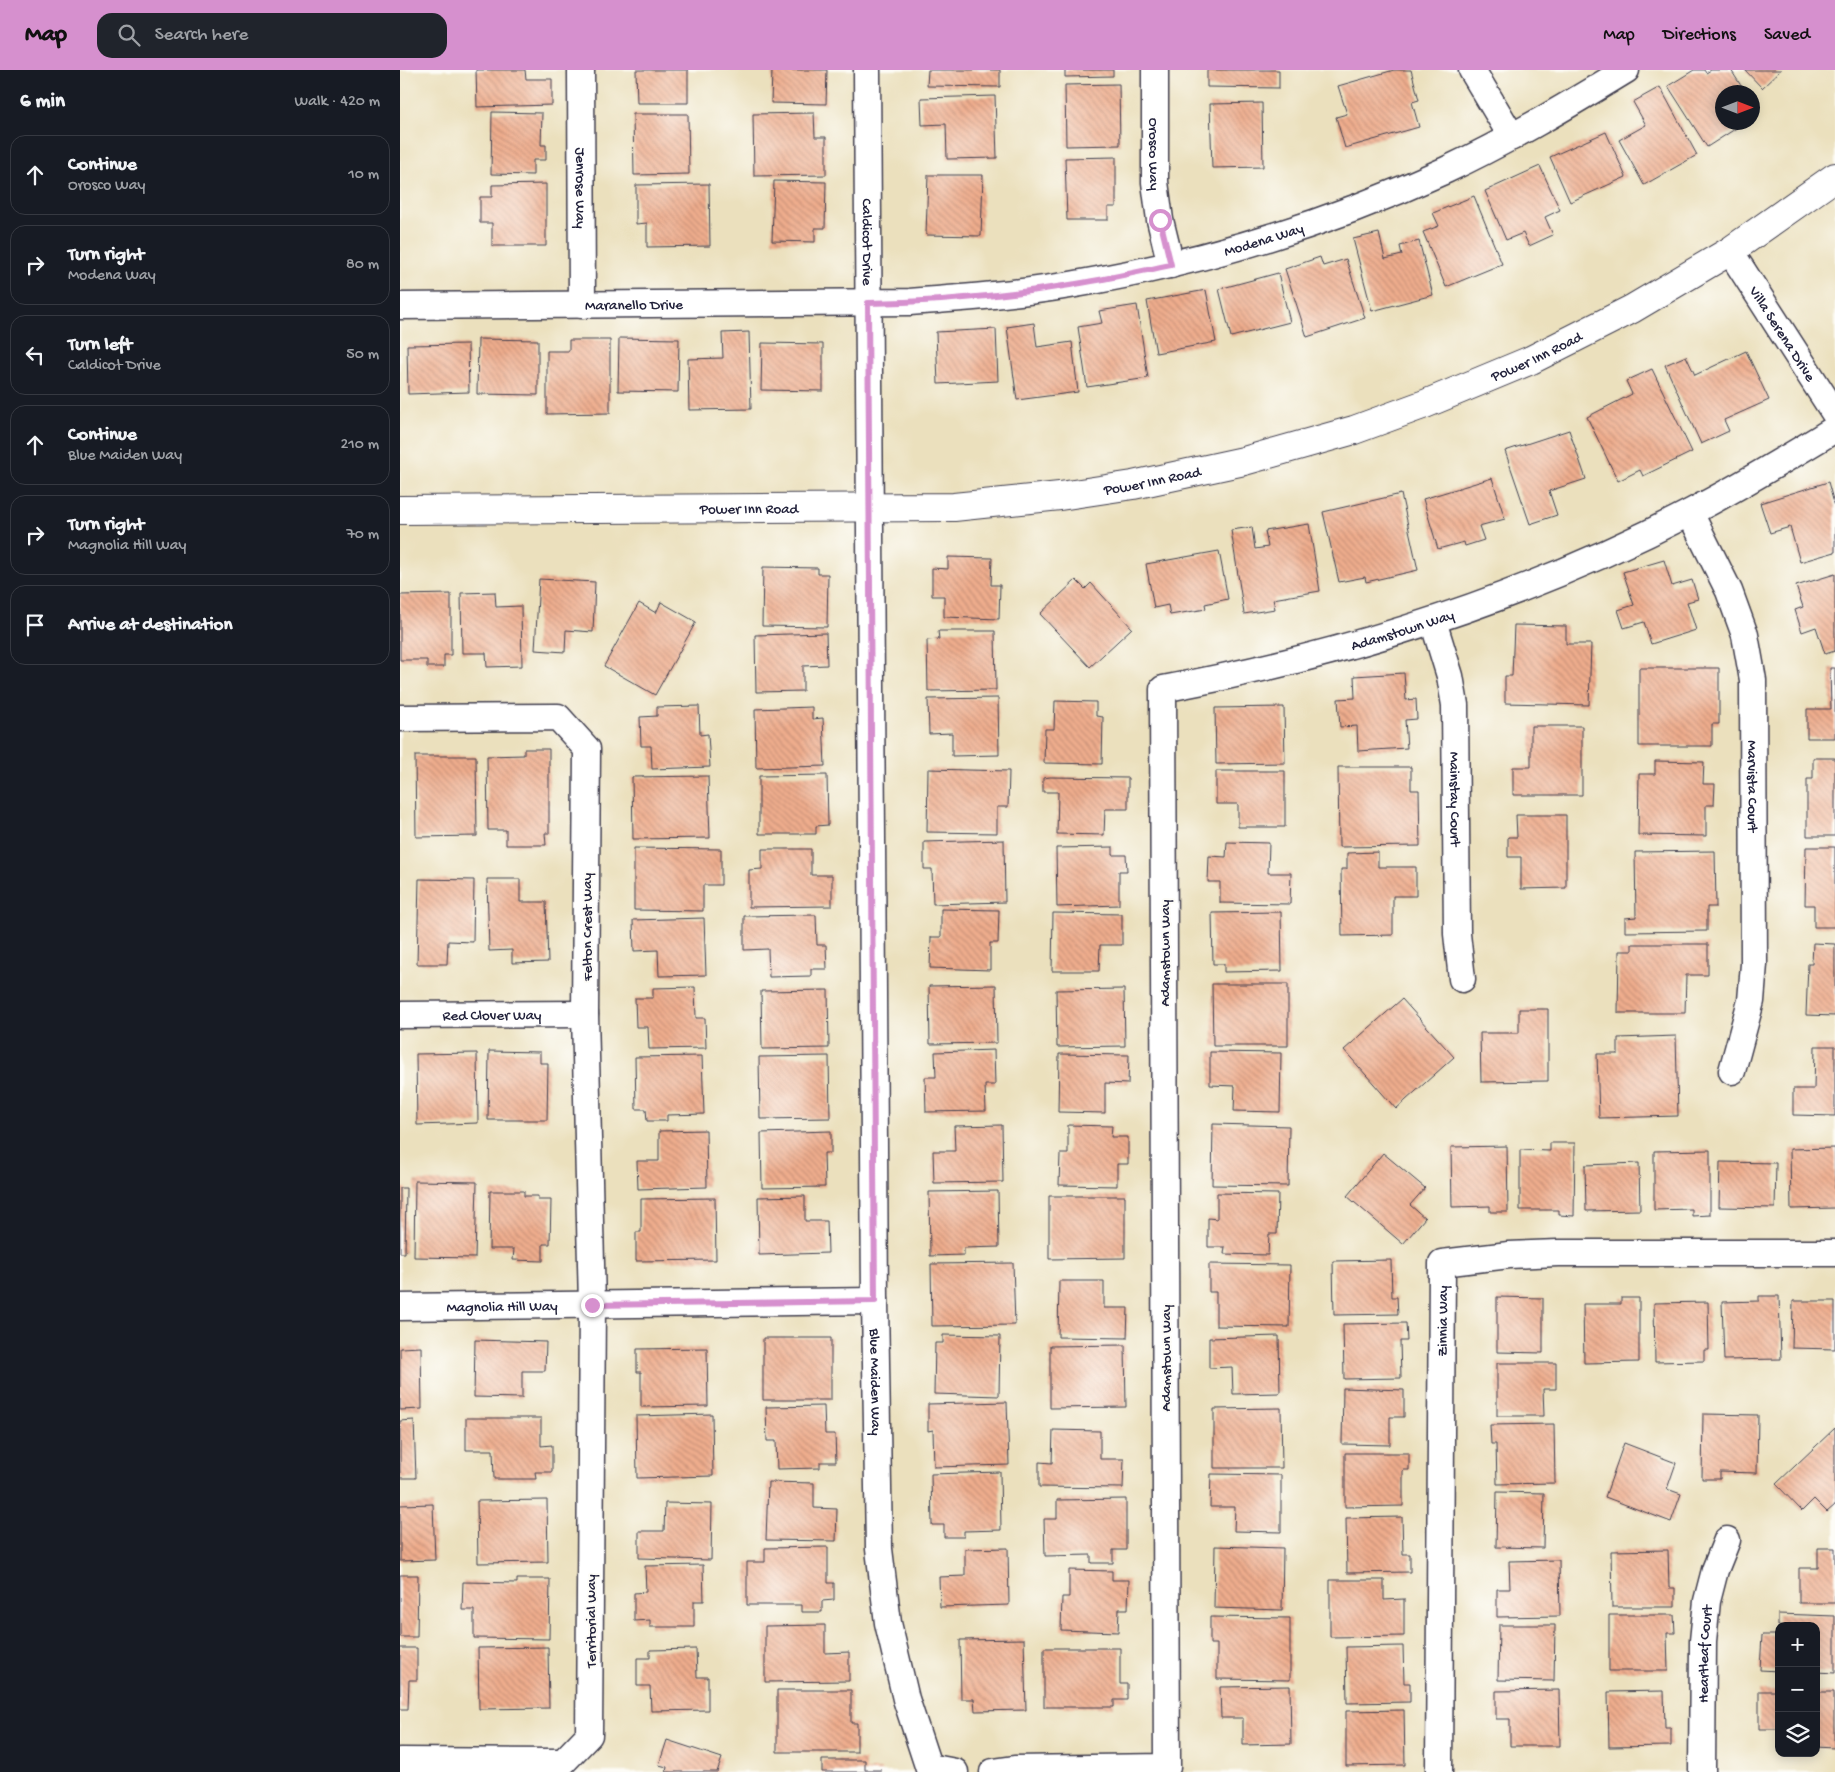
<!DOCTYPE html>
<meta charset="utf-8">
<style>
:root{--surface:#171b24;--page:#20242c;--text:#f1f3f6;--muted:#9ea1a6;--line:#363941;--accent:#d690ce}
body{margin:0;font-family:"Gochi Hand",sans-serif;background:var(--page);color:var(--text)}
.controls{position:absolute;right:15px;bottom:15px;display:grid;overflow:hidden;border-radius:10px;box-shadow:0 2px 12px #0003}
.controls button{width:45px;height:45px;display:grid;place-items:center;padding:0;border:0;border-bottom:1px solid var(--line);background:var(--surface);color:var(--text);font:25px sans-serif}
.compass{position:absolute;left:1315px;top:15px;width:45px;height:45px;border-radius:50%;background:var(--surface);box-shadow:0 2px 12px #0003;rotate:90deg}
.stop{position:absolute;width:15px;height:15px;margin:-11px;border:4px solid #d690ce;border-radius:50%;background:#fff}
.stop.end{background:#d690ce;border-color:#fff;box-shadow:0 1px 5px #0008}
.list{margin:0;padding:0;list-style:none}
h2{display:flex;justify-content:space-between;align-items:center;height:65px;margin:0;padding:0 20px;font-size:21px}
h2 small{font-size:16px;font-weight:400;color:var(--muted)}
.list li{display:grid;grid-template-columns:32px 1fr auto;gap:15px;align-items:center;box-sizing:border-box;height:80px;margin:0 10px 10px;padding:0 10px;border:1px solid var(--line);border-radius:15px}
.list b{display:block;font-size:19px;white-space:nowrap}
.list p{margin:0;font-size:16px;white-space:nowrap;color:var(--muted)}
.list em{font-size:16px;font-style:normal;color:var(--muted)}
.icon{flex:none;width:28px;height:28px;fill:none;stroke:currentColor;stroke-width:2;stroke-linecap:round;stroke-linejoin:round}
.map{position:relative;flex:none;width:1435px;height:1702px;overflow:hidden}
header{display:flex;align-items:center;gap:30px;box-sizing:border-box;height:70px;padding:0 25px;background:var(--accent);color:#111}
header strong{font-size:24px}
nav{display:flex;gap:28px;margin-inline-start:auto;font-size:18px}
.search{width:350px;height:45px;background:var(--page);display:flex;align-items:center;gap:12px;box-sizing:border-box;padding:0 18px;border-radius:15px;color:var(--muted);font-size:19px}
main{display:flex}
aside{flex:1;background:var(--surface)}
.map>svg:first-child{display:block}
.building{fill:url(#building-back-hatch)}
.lines{fill:none;stroke-linecap:round;stroke-linejoin:round}
.minor-casing{stroke:#403e4e;stroke-width:29}
.secondary-casing{stroke:#403e4e;stroke-width:30}
.minor{stroke:#fff;stroke-width:26}
.secondary{stroke:#fff;stroke-width:28}
.route{stroke:#d690ce;stroke-width:6}
.labels{text-anchor:middle;stroke-width:4;stroke-linejoin:round;paint-order:stroke}
.street-label{font-size:15px;fill:#22223b;stroke:#fdfcf7}
</style>
<header>
<strong>Map</strong>
<div class="search"><svg class="icon" aria-label="search" viewBox="0 0 24 24"><circle cx="10" cy="10" r="6"/><path d="M15 15l6 6"/></svg>Search here</div>
<nav><a>Map</a><a>Directions</a><a>Saved</a></nav>
</header>
<main>
<aside>
<h2>6 min<small>Walk · 420 m</small></h2>
<ul class="list">
<li><svg class="icon" aria-label="ahead" viewBox="0 0 24 24"><path d="M12 20V5M6 11l6-6 6 6"/></svg><div><b>Continue</b><p>Orosco Way</p></div><em>10 m</em></li>
<li><svg class="icon" aria-label="right" viewBox="0 0 24 24"><path d="M7 20v-9h11M14 6l5 5-5 5"/></svg><div><b>Turn right</b><p>Modena Way</p></div><em>80 m</em></li>
<li><svg class="icon" aria-label="left" viewBox="0 0 24 24"><path d="M17 20v-9H6M10 6l-5 5 5 5"/></svg><div><b>Turn left</b><p>Caldicot Drive</p></div><em>50 m</em></li>
<li><svg class="icon" aria-label="ahead" viewBox="0 0 24 24"><path d="M12 20V5M6 11l6-6 6 6"/></svg><div><b>Continue</b><p>Blue Maiden Way</p></div><em>210 m</em></li>
<li><svg class="icon" aria-label="right" viewBox="0 0 24 24"><path d="M7 20v-9h11M14 6l5 5-5 5"/></svg><div><b>Turn right</b><p>Magnolia Hill Way</p></div><em>70 m</em></li>
<li><svg class="icon" aria-label="arrive" viewBox="0 0 24 24"><path d="M6 21V4h12l-3 4 3 4H6"/></svg><div><b>Arrive at destination</b></div></li>
</ul>
</aside>
<div class="map">
<svg width="1435" height="1702" viewBox="0 0 1435 1702">
<defs>
<pattern id="building-back-hatch" width="6" height="6" patternUnits="userSpaceOnUse" patternTransform="scale(1.25)"><rect width="6" height="6" fill="#efad8d"/><path d="M-1 5l2 2M0 0l6 6M5-1l2 2" fill="none" stroke="#c18c74"/></pattern>
</defs>
<rect width="100%" height="100%" fill="#fdfcf7"/>
<filter id="ink" filterUnits="userSpaceOnUse"><feTurbulence type="fractalNoise" baseFrequency=".02" numOctaves="2"/><feDisplacementMap in="SourceGraphic" scale="10" xChannelSelector="R" yChannelSelector="G"/><feConvolveMatrix kernelMatrix="1 2 1 2 8 2 1 2 1" color-interpolation-filters="sRGB"/></filter>
<filter id="wash" filterUnits="userSpaceOnUse"><feTurbulence type="fractalNoise" baseFrequency=".0096" numOctaves="4" result="noise"/><feDisplacementMap in="SourceGraphic" scale="20" xChannelSelector="R" yChannelSelector="G"/><feGaussianBlur stdDeviation="1.12" result="paint"/><feColorMatrix in="noise" values="0 0 0 0 0 0 0 0 0 0 0 0 0 0 0 0 0 1.4 0 .05"/><feComposite in="paint" operator="in"/></filter>
<g filter="url(#wash)">
<rect width="100%" height="100%" fill="#ebe0bd"/>
<g id="blocks">
<path class="building" d="M76 0H125L126 9H152V35L77 37Z
M236 0H288V33H237Z
M372 0H427L426 34 371 33Z
M528 0H600V17L527 16Z
M665 0H713V6L665 7Z
M807 0H879V18L807 17Z
M994 0H1011L1019 30 1012 32 1019 57 945 78 936 47 947 44 938 16Z
M1294 0H1304L1306 3 1311 0H1331L1345 22H1322V52H1346L1307 77 1268 16Z
M1345 0H1381L1362 18Z
M719 14 720 75 666 76 665 15Z
M1260 17 1297 85 1244 115 1219 70 1246 55 1233 32Z
M595 26 597 88 547 89 546 54 522 55 521 28Z
M862 33 863 97 812 98 810 34Z
M92 42 142 43 141 75H146V90H133V105L91 104Z
M414 43 415 67H426V105L354 106 353 44Z
M233 44H288L289 104 234 105Z
M1206 62 1226 107 1170 132 1150 87Z
M716 87V137H708V150H667L665 88Z
M1140 96 1160 140 1145 147 1153 165 1129 176 1123 163 1106 170 1085 121Z
M528 105H583L581 166 526 165Z
M374 111 426 112 425 158H415V172L372 171Z
M146 114V176H92V153H80V127H92V115Z
M309 114 310 176 247 177V153L236 154V115Z
M1074 126 1102 194 1046 217 1023 162 1039 156 1033 143Z
M979 163 985 189 1002 185 1000 176 1019 171 1033 225 972 241 953 169Z
M920 187 923 196 946 189 965 248 907 267 885 199Z
M878 203 890 252 831 267 819 219Z
M806 220 816 272 756 283 747 231Z
M737 235 748 308 687 317 678 257 702 253 699 241Z
M634 253 637 277 672 272 678 322 617 330 607 257Z
M596 259 598 311 538 314 536 262Z
M349 262 351 339 289 340 288 289 323 288 322 263Z
M219 268 279 269 278 322 218 321Z
M78 269 138 270V325L77 324Z
M169 270H210V343L147 344V281H169Z
M362 273 423 274V321L361 320Z
M68 274 69 322 8 324 7 275Z
M1346 281 1369 330 1324 350 1329 361 1301 374 1265 295 1286 286 1295 305Z
M1252 299 1292 382 1243 406 1240 400 1218 411 1187 347 1232 324 1226 311Z
M1169 360 1186 409 1149 421 1157 445 1130 454 1105 381Z
M1092 408 1105 449 1079 456 1084 470 1065 476 1064 472 1038 479 1023 429Z
M1428 412 1435 437V482L1400 492 1390 457 1370 463 1360 433Z
M1001 424 1018 500 966 512 965 507 939 512 923 442Z
M909 454 920 521 873 529 875 539 844 544 831 460 852 457 855 479 868 477 865 461Z
M819 481 828 529 805 534 806 539 770 545 768 535 754 538 746 494Z
M548 487 592 488 591 515H600L599 549 544 547V526H532V498L548 499Z
M1264 490 1272 516 1292 510 1298 529 1287 532 1296 560 1251 574 1244 552 1224 558 1218 540 1234 535 1223 502Z
M363 497 418 498V504H428L427 557 362 556Z
M1435 504V581L1425 584 1416 557 1402 562 1395 540 1403 537 1396 516Z
M139 509 195 512 193 562 166 560 165 582 135 580Z
M676 510 685 519 691 513 732 558 690 597 640 544Z
M95 522 96 537 121 536 122 596 87 597 86 583H62L61 523Z
M51 524V585H44V597H27V590H0V525Z
M261 532 296 552 255 625 204 596 239 533 256 543Z
M1114 555 1166 556V574H1191L1189 635 1105 633V606H1112Z
M538 561H595L596 620 528 621 527 570 539 569Z
M426 563 427 595 403 596V621L356 622 355 565Z
M1239 598H1319V654H1312V676H1239Z
M1430 598H1435V668H1407V639H1431Z
M1004 603 1006 630 1016 629 1017 649 1005 650 1007 678 958 681 957 656 940 657 938 629 955 628 954 606Z
M598 628 599 685 552 686V663L529 664 528 629Z
M655 631 696 632V646L703 647 702 694 644 693 645 659H654Z
M299 636 300 665 308 664 310 697 252 699 251 676H241L240 647 257 646V637Z
M412 637V649L423 648 425 696 356 698 355 639Z
M884 637 885 693 816 694 815 638Z
M1131 656H1182V725H1113V697H1131Z
M124 679H149V763H145L146 775H106V760H88L87 686 124 685Z
M15 686H76L77 766 16 767Z
M1413 688H1435V766H1407V709H1413Z
M1255 691 1304 692 1303 714H1315L1314 735H1306V766L1238 765 1239 704H1255Z
M938 697H1011V720H1019L1020 776 939 777Z
M528 699 609 701 608 737H597V763L527 762Z
M816 701H885V757H838V734H816Z
M427 705 428 755 416 756V764H359V706Z
M308 706 310 768 233 769 232 707Z
M650 707 728 708V739H705L704 765 657 764 658 722H643V708Z
M1116 745H1166V818L1121 819V787H1108V767H1117Z
M604 770 605 832 533 834 532 799H524V772Z
M827 772 869 773 868 803H891L890 834 820 833V812H808L809 786 826 787Z
M713 777V785H726L727 801H719V835L657 837 656 778Z
M1406 777H1435V857H1414V835H1405Z
M234 778 321 779V815H303V841L234 840Z
M362 779H411V805H432V836L349 837V800L362 799Z
M1315 781 1316 837H1307V861L1225 862V848L1236 847 1235 782Z
M978 782V797H1016V826H993V865L942 866 941 799H947V783Z
M19 809 74 810 73 872 48 871 47 894H17Z
M87 809H120V832H146L148 892 112 893V880L89 881Z
M541 839 599 840 598 873H590V900L530 898 531 867H541Z
M881 842 882 901 824 902V894H813L812 843Z
M653 843 722 844V875H700L699 901H652Z
M416 845 417 875H426L427 899H411V906L369 907 368 879 344 880V846Z
M304 848 306 905 259 906 258 880 234 881 233 850Z
M1413 873 1435 874V946L1406 945 1408 894H1412Z
M1232 874H1308V905H1286L1285 943H1218L1219 881H1232Z
M812 914H888V976H813Z
M596 915 597 973 530 974 529 916Z
M295 917 296 948H305L306 978 249 979 248 957H236L235 928H253V918Z
M724 919 725 976 657 977 656 920Z
M428 920 429 978 362 979 361 921Z
M1002 929 1054 987 996 1039 944 980Z
M1119 939H1148V1011L1081 1012 1080 963H1119Z
M1276 966 1278 1046 1199 1048 1197 984H1218V968Z
M1415 976H1435V1046L1393 1045V1019H1414Z
M594 980 595 1015H585L586 1041 526 1042 525 1007H536L535 982Z
M89 981 140 982V993H148L147 1050H88Z
M810 982 881 983 880 1042 834 1041 835 1016 810 1015Z
M77 983 78 1053 17 1055 16 984Z
M659 984 729 985 728 1014 705 1013V1043L658 1042Z
M302 986 304 1044 267 1045V1051H247L246 1039H236L235 987Z
M429 986 430 1048 360 1049 359 987Z
M813 1054 889 1056 888 1116 812 1115Z
M602 1055 603 1112 534 1113 533 1081H555L554 1056Z
M668 1055 712 1056 711 1067H728V1094H717V1116L659 1115 660 1084H668Z
M306 1060 307 1117 238 1119 237 1091H259V1061Z
M431 1061V1083H424L425 1117 362 1118 361 1063Z
M1150 1073H1175L1174 1146 1159 1145V1140H1120V1080L1150 1081Z
M1107 1076 1108 1142H1090V1136L1052 1137 1051 1077Z
M1435 1078V1138L1391 1139 1390 1079Z
M1310 1080V1145L1292 1146V1139L1254 1140V1081Z
M983 1083 1025 1118 1010 1135 1025 1148 1003 1174 947 1126Z
M1320 1092 1376 1093 1375 1138 1319 1137Z
M1239 1093 1240 1140 1186 1141 1185 1095Z
M15 1111 77 1112 75 1188 14 1187Z
M0 1118H6L5 1183H0Z
M90 1121H124V1126H138V1130H151L150 1174H143V1191L113 1190 114 1179H89Z
M598 1121 599 1177 564 1178V1185L530 1186 529 1122Z
M817 1123 878 1124 877 1164H869L868 1185 824 1184 825 1177H808V1148L817 1149Z
M405 1126V1151H427L428 1183 359 1185 358 1127Z
M649 1126H725V1188L649 1189Z
M315 1128 316 1190 236 1191V1162H241V1129Z
M991 1190 992 1227H997L998 1244 934 1245 933 1191Z
M613 1193 615 1255 532 1256 531 1194Z
M809 1194 890 1195 889 1257 816 1256V1222H809Z
M659 1211H704V1238H728L727 1268 658 1267Z
M1359 1226H1379L1381 1289 1324 1290 1322 1232 1359 1231Z
M1097 1227 1143 1228V1283L1097 1282Z
M1221 1228H1239V1292L1184 1293 1183 1234H1221Z
M1393 1231H1435V1279L1392 1278Z
M1308 1232 1309 1280H1304V1291L1255 1292 1254 1233Z
M1006 1253 1007 1271H1000L1001 1308 944 1309 943 1254Z
M543 1265 600 1266 599 1326 534 1324 535 1273H543Z
M879 1266 880 1323 833 1324 832 1297 809 1298V1268Z
M363 1268H431V1330H363Z
M75 1270 146 1272 145 1301H122V1328L74 1327Z
M725 1275 726 1337 650 1338V1276Z
M21 1277 22 1339 0 1340V1278Z
M307 1278 308 1336 241 1337V1302H237V1279Z
M1097 1293H1156V1319H1143L1144 1346H1097Z
M943 1318 1004 1320V1347H990V1375L942 1374Z
M607 1332 609 1395 534 1397 533 1360 528 1361V1334Z
M424 1336 425 1364H435L436 1392H420V1398L377 1399 376 1371H367L366 1337Z
M881 1338 882 1398H814V1339Z
M312 1344 313 1406 237 1408 236 1346Z
M1303 1344 1358 1345 1357 1403 1320 1402V1409H1302Z
M66 1348H141V1376L152 1375V1402H135L136 1409H94L93 1380H66Z
M14 1350 16 1408H0V1351Z
M1154 1354 1155 1413 1097 1414 1096 1374H1091L1090 1355Z
M1435 1358V1435L1427 1442 1414 1429 1402 1441 1376 1414Z
M653 1360 700 1361V1389H724L723 1418 639 1417V1392L652 1393Z
M1224 1373 1276 1393 1267 1419 1281 1424 1271 1452 1205 1427Z
M945 1383H1009V1400H1003V1436L945 1437Z
M600 1402 601 1460 564 1461V1467H544V1455H532L531 1404Z
M811 1404 881 1405V1462L834 1461 835 1437H810Z
M368 1412 414 1413V1438L437 1439 436 1471 366 1470Z
M1097 1422 1144 1423 1143 1478 1096 1477Z
M726 1429V1480H713V1493H691V1485L645 1486 644 1449H657V1430Z
M147 1430 148 1492 78 1493 77 1431Z
M265 1433 312 1434 311 1490 239 1488V1461H264Z
M33 1434 35 1490 0 1491V1435Z
M1002 1447 1003 1484H1010V1502L947 1503 946 1448Z
M815 1476 883 1478 882 1540 814 1538Z
M428 1477V1513H434V1530L422 1531V1542H402V1535H347V1492H365V1478Z
M608 1478 609 1535 540 1537 539 1507 565 1506V1479Z
M1418 1478H1435V1533H1399V1498H1418Z
M1268 1480 1269 1518H1275V1537H1212L1211 1481Z
M1159 1490 1160 1546 1097 1547V1519H1110L1109 1491Z
M303 1495 304 1531H294V1557H250V1550L234 1551V1523L246 1522 245 1496Z
M669 1500 712 1501V1510H729L728 1539H719L718 1562 661 1560 662 1527H669Z
M0 1505H18L17 1567H0Z
M117 1509H150L149 1569 74 1568V1540H62L63 1512 117 1513Z
M930 1510H984V1530L1004 1529V1566L930 1567Z
M1378 1544 1435 1546V1603L1416 1602V1556H1378Z
M1209 1545H1274L1275 1563H1267L1268 1601H1209Z
M810 1547 890 1548V1610L817 1609V1574H810Z
M425 1555V1583L449 1582V1611L365 1612V1556Z
M1099 1555H1155L1154 1611 1098 1610Z
M1362 1565H1379V1601L1360 1600Z
M624 1569 626 1640 575 1641 574 1629H561L560 1570Z
M1003 1576 1004 1613H1010V1632L947 1633 946 1577Z
M148 1577 149 1638 79 1639 78 1578Z
M0 1578H17V1610H9L8 1639H0Z
M644 1578H720V1614H727V1630H714V1637H644Z
M296 1579 297 1607H308V1640L251 1641 250 1616H237V1588H250V1580Z
M890 1616 891 1674 843 1675V1648H821L820 1617Z
M377 1620H451V1653H457V1682H377Z
M1159 1620 1160 1676H1110V1649H1096V1621Z
M1264 1621 1265 1658H1271V1676L1209 1677 1208 1622Z
M1359 1621H1379V1659H1359Z
M1416 1622H1434V1678L1416 1677Z
M1004 1640 1005 1695 946 1696V1641Z
M267 1670 322 1688 317 1702H266L267 1697 259 1695Z
M422 1690H465V1700H481V1702H422Z"/>
</g>
</g>
<g filter="url(#ink)">
<use href="#blocks" fill-opacity="0" stroke="#403e4e" stroke-width="1"/>
<g class="lines">
<g class="minor-casing">
<g id="minor">
<path id="s1" d="M181 0 182 235"/>
<path id="s2" d="M467 0 475 1231 479 1479 488 1553 506 1629 530 1702"/>
<path id="s3" d="M755 0V112L760 150 771 195"/>
<path d="M1072 0 1112 67"/>
<path id="s4" d="M1330 181 1435 344"/>
<path id="s5" d="M0 236 510 232C563 228 617 224 670 215 800 193 926 155 1046 100 1108 71 1167 36 1226 0"/>
<path id="s6" d="M1290 443 1329 521 1345 565 1353 610 1354 894 1351 931 1332 1001"/>
<path id="s7" d="M1033 551 1050 606 1055 635 1057 864 1062 909"/>
<path d="M0 648 158 647 187 679 185 944 192 1235 189 1665 163 1692 0 1691"/>
<path id="s8" d="M0 945 185 944"/>
<path id="s9" d="M0 1237 475 1231"/>
<path d="M529 1697 555 1702"/>
<path id="s10" d="M593 1702 614 1699 767 1697 763 619C946 585 1125 528 1291 442 1340 417 1387 388 1435 359"/>
<path id="s11" d="M1039 1702 1042 1193 1109 1185 1158 1183H1435"/>
<path id="s12" d="M1302 1702 1303 1571 1307 1531 1315 1500 1327 1470"/>
</g>
</g>
<g class="secondary-casing">
<g id="secondary">
<path id="s13" d="M0 440 554 437 660 426 733 415 844 391 954 360 1025 334 1131 290 1232 239 1330 181 1435 107"/>
</g>
</g>
<use href="#minor" class="minor"/>
<use href="#secondary" class="secondary"/>
</g>
</g>
<g class="lines" filter="url(#ink)">
<path class="route" d="M192 1235 475 1231 468 233C536 232 603 226 670 215 703 210 737 202 771 195L760 150"/>
</g>
<g class="labels">
<g class="street-label">
<text dy="5" stroke="none"><textPath href="#s3" startOffset="84">Orosco Way</textPath></text>
<text dy="5" stroke="none"><textPath href="#s1" startOffset="118">Jenrose Way</textPath></text>
<text dy="5" stroke="none"><textPath href="#s5" startOffset="870">Modena Way</textPath></text>
<text dy="5" stroke="none"><textPath href="#s2" startOffset="172">Caldicot Drive</textPath></text>
<text dy="5" stroke="none"><textPath href="#s5" startOffset="234">Maranello Drive</textPath></text>
<text dy="5" stroke="none"><textPath href="#s4" startOffset="98">Villa Serena Drive</textPath></text>
<text dy="5" stroke="none"><textPath href="#s13" startOffset="1159">Power Inn Road</textPath></text>
<text dy="5" stroke="none"><textPath href="#s13" startOffset="754">Power Inn Road</textPath></text>
<text dy="5" stroke="none"><textPath href="#s13" startOffset="349">Power Inn Road</textPath></text>
<text dy="5" stroke="none"><textPath href="#s10" startOffset="1499">Adamstown Way</textPath></text>
<text dy="5" stroke="none"><textPath href="#s6" startOffset="286">Marvista Court</textPath></text>
<text dy="5" stroke="none"><textPath href="#s7" startOffset="181">Mainstay Court</textPath></text>
<text transform="translate(186 857) rotate(-90)" y="5">Felton Crest Way</text>
<text transform="translate(764 883) rotate(-90)" y="5">Adamstown Way</text>
<text dy="5" stroke="none"><textPath href="#s8" startOffset="92">Red Clover Way</textPath></text>
<text dy="5" stroke="none"><textPath href="#s9" startOffset="102">Magnolia Hill Way</textPath></text>
<text dy="5" stroke="none"><textPath href="#s11" startOffset="451">Zinnia Way</textPath></text>
<text transform="translate(765 1288) rotate(-90)" y="5">Adamstown Way</text>
<text dy="5" stroke="none"><textPath href="#s2" startOffset="1312">Blue Maiden Way</textPath></text>
<text transform="translate(190 1551) rotate(-90)" y="5">Territorial Way</text>
<text dy="5" stroke="none"><textPath href="#s12" startOffset="118">Heartleaf Court</textPath></text>
</g>
</g>
</svg>
<div class="controls">
<button>+</button>
<button>−</button>
<button><svg class="icon" aria-label="layers" viewBox="0 0 24 24"><path d="M12 4l9 5-9 5-9-5zM3 14l9 5 9-5"/></svg></button>
</div>
<svg class="compass" viewBox="-18 -18 36 36"><path d="M0-13l5 13h-10z" fill="#e53935"/><path d="M0 13l5-13h-10z" fill="#9ea1a6"/></svg>
<div class="stop" style="left:760px;top:150px"></div>
<div class="stop end" style="left:192px;top:1235px"></div>
</div>
</main>
